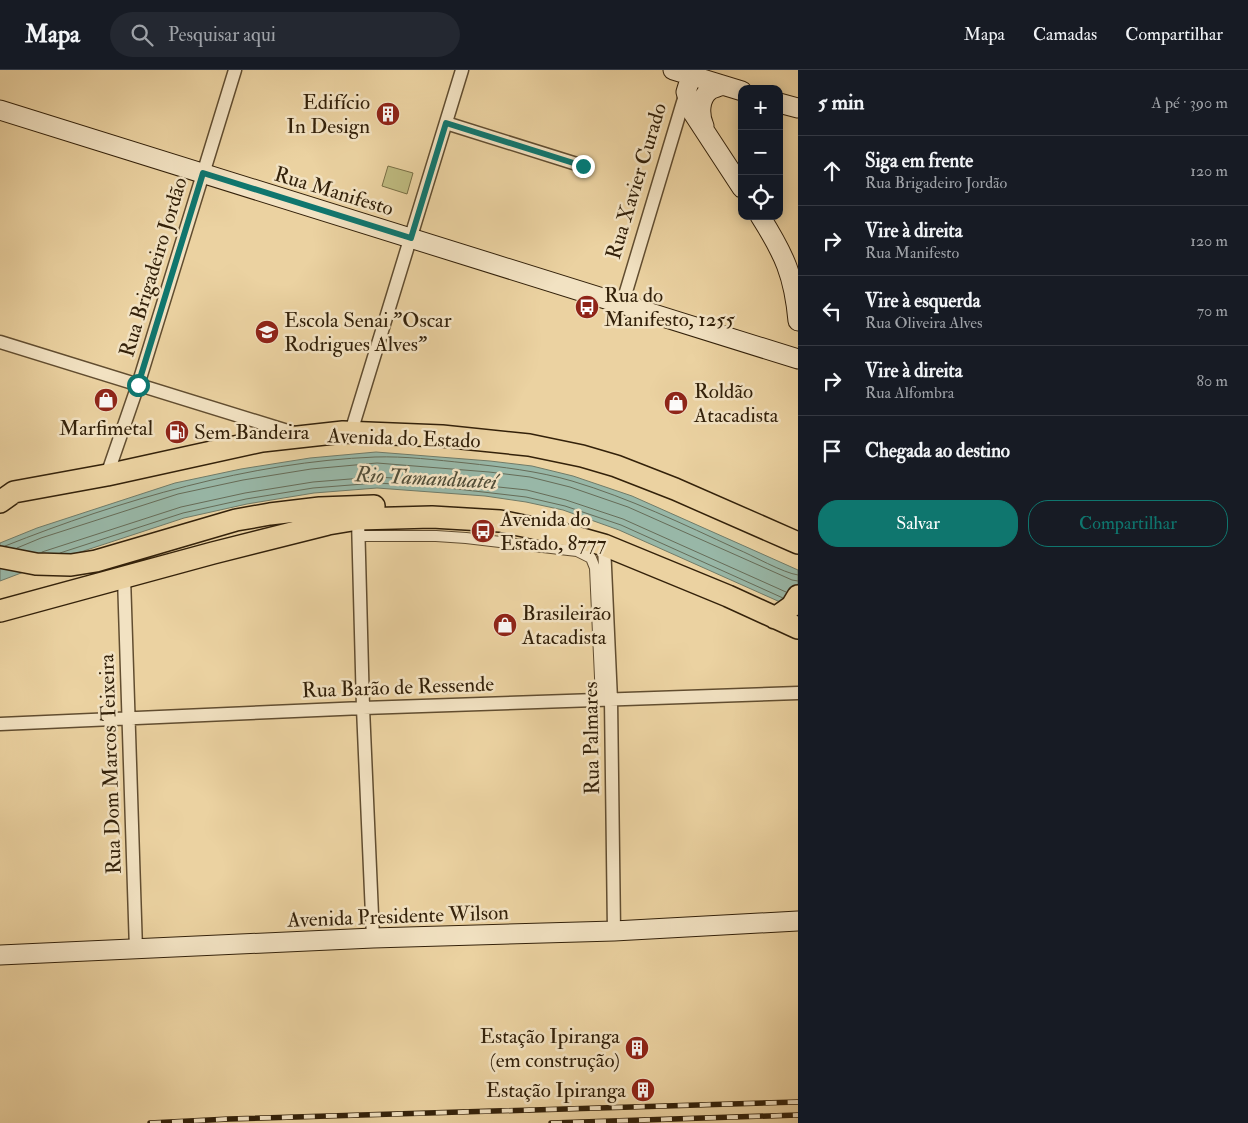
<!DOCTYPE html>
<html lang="pt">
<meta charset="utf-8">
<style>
:root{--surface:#171b24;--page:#242831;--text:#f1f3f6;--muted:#9ea1a6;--line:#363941;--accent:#0f766e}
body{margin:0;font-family:"IM FELL Double Pica",serif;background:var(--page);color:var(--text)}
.controls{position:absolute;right:15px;top:15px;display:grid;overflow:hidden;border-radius:10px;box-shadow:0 2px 12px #0003}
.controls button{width:45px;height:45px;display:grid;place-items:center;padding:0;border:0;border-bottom:1px solid var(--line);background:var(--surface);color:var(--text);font:25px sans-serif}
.stop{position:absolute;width:15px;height:15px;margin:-11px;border:4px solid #0f766e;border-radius:50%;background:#fff}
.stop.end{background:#0f766e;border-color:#fff;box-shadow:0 1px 5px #0008}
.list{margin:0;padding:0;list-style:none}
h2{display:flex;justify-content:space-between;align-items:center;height:65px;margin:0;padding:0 20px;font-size:21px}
h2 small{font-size:16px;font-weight:400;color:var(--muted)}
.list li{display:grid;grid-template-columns:32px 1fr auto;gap:15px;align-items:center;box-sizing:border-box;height:70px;padding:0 20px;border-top:1px solid var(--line)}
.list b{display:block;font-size:19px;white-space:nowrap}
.list p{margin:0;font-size:16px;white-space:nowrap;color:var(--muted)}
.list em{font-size:16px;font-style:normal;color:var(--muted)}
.actions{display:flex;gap:10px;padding:15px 20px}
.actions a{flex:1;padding:11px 0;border:1px solid var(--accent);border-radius:20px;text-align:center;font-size:18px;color:var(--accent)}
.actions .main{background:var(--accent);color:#fff}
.icon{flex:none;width:28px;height:28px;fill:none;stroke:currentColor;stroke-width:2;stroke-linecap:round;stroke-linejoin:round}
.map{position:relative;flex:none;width:798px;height:1053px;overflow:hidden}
header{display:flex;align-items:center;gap:30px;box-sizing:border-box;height:70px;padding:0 25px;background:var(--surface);border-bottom:1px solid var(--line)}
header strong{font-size:24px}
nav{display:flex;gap:28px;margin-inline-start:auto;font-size:18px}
.search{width:350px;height:45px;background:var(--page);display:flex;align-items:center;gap:12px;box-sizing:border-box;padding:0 18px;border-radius:28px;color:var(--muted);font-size:19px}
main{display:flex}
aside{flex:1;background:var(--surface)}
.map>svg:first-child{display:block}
.green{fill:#beba7f;stroke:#786e44}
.water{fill:#98b7a7;stroke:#707b68}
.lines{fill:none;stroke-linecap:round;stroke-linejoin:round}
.shore{stroke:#666c58;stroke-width:1}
.pedestrian-casing{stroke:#614d30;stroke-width:12}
.minor-casing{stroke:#614d30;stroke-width:15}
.secondary-casing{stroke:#33210a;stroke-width:21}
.trunk-casing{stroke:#33210a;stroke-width:24}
.pedestrian{stroke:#f2e2c2;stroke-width:10}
.minor{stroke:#f2e2c2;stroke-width:12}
.secondary{stroke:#f2e2c2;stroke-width:19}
.trunk{stroke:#ebd2a1;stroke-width:21}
.rail-casing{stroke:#33210a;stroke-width:5.5}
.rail{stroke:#f2e2c2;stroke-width:4;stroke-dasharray:11;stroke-linecap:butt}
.route{stroke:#0f766e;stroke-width:6}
.labels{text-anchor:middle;stroke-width:5;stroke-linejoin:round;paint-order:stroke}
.poi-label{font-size:21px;fill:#33210a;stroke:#f2e2c2;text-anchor:start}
.street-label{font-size:21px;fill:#33210a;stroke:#f2e2c2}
.water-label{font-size:22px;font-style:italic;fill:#514e39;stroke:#f2e2c2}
</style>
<header>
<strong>Mapa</strong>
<div class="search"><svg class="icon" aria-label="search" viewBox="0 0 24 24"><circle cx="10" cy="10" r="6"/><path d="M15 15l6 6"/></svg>Pesquisar aqui</div>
<nav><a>Mapa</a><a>Camadas</a><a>Compartilhar</a></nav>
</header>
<main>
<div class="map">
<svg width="798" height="1053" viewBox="0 0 798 1053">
<rect width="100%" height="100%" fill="#ebd2a1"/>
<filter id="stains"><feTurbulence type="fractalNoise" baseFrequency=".004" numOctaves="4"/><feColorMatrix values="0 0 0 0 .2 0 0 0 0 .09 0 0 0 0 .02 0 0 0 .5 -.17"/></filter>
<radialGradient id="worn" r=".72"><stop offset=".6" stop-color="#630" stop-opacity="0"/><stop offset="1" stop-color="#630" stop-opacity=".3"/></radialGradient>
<path class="green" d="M388 96 413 103 407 124 382 116Z"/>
<path class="water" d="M376 382 490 391 532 396 573 406 632 426 798 500V540L619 460 563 440 526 432 485 426 377 418 314 423 247 434 184 448 50 492 0 511V473L37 458 175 413 241 399 310 388Z"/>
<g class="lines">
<path class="shore" d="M5 476C121 430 250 392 375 387 405 386 436 390 466 393 502 397 538 401 572 411 629 428 683 454 737 479 752 485 783 503 798 505
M17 478 41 468 178 424 243 410 311 399 377 393 489 402 530 407 570 417 628 437 792 510 798 511
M42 482 181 437 245 423 313 412 375 407 432 410 527 420 566 430 623 449 786 522
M60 483 183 443 246 429 313 418 376 413 431 416 526 427 565 436 621 455 783 528"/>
<g class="pedestrian-casing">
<path id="pedestrian" d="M359 466H436L466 468 577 481 591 488 595 498 601 629"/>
</g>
<g class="minor-casing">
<path id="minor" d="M446 53 583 96
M622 235 686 22
M0 272 294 363
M351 362 462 0
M107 405 138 315 235 0
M358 449 363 638 373 868
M604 475 611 630 614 861
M124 507 136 880
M0 654 363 638 798 623"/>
</g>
<g class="secondary-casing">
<path id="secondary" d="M673 0 742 21
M691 6 686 22 691 40 742 118
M779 33 798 38
M0 40 798 289
M704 56C699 45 699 28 710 20 713 18 719 17 722 15
M760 146C784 184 794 205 798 251
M0 885 373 868 614 861 798 851"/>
</g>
<g class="trunk-casing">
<path id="trunk" d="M0 432 14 422 107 405 262 371 343 362 442 366 529 375 582 386 616 396 675 419 798 473
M0 487 36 494 71 495 96 491 236 450 270 444 320 438 374 436
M0 541 213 483 328 454 358 449 432 447 500 451 572 466 604 475 728 526 798 558
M775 548 792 536 798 526"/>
</g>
<use href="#pedestrian" class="pedestrian"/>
<use href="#minor" class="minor"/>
<use href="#secondary" class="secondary"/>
<use href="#trunk" class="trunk"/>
<g class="rail-casing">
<path id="rail" d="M150 1053 229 1049 798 1032
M551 1053 798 1045"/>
</g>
<use href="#rail" class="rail"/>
</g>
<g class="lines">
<path class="route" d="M138 315 203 103 411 168 446 53 583 96"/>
</g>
<defs>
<g id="building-disc" transform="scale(1.25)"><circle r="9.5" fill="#8f2418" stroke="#f2e2c2"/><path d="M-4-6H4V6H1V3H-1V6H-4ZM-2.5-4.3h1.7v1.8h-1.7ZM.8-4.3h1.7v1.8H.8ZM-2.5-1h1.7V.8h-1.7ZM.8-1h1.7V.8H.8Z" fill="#fff"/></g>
<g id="bus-disc" transform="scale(1.25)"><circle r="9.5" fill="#8f2418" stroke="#f2e2c2"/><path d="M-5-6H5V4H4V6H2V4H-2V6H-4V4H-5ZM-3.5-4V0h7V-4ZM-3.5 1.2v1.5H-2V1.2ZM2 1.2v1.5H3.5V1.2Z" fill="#fff"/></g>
<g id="school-disc" transform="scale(1.25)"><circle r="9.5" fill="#8f2418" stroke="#f2e2c2"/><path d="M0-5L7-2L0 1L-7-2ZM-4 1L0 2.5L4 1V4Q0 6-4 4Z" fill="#fff"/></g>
<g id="shop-disc" transform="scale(1.25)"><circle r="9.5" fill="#8f2418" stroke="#f2e2c2"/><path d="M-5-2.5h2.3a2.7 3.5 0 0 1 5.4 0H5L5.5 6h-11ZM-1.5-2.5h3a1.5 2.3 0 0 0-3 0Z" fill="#fff"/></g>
<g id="fuel-disc" transform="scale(1.25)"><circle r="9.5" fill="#8f2418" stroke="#f2e2c2"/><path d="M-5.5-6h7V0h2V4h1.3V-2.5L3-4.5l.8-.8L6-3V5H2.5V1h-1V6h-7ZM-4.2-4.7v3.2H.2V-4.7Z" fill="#fff"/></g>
</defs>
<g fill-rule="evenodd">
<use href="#building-disc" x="388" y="44"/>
<use href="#bus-disc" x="587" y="237"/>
<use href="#school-disc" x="267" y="262"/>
<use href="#shop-disc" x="106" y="330"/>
<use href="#shop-disc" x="676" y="333"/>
<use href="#fuel-disc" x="177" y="362"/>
<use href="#bus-disc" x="483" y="461"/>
<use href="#shop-disc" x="505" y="555"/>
<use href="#building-disc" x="637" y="978"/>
<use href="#building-disc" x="643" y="1020"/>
</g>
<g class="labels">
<g class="poi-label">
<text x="370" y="39" text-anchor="end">Edifício<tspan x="370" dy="24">In Design</tspan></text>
<text x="604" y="232">Rua do<tspan x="604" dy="24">Manifesto, 1255</tspan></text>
<text x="284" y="257">Escola Senai "Oscar<tspan x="284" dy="24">Rodrigues Alves"</tspan></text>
<text x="694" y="328">Roldão<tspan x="694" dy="24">Atacadista</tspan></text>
<text x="106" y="365" text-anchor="middle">Marfimetal</text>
<text x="194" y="369">Sem Bandeira</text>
<text x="500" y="456">Avenida do<tspan x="500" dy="24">Estado, 8777</tspan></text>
<text x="522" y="550">Brasileirão<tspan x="522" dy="24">Atacadista</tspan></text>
<text x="620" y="973" text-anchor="end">Estação Ipiranga<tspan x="620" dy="24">(em construção)</tspan></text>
<text x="626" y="1027" text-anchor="end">Estação Ipiranga</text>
</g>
<g class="street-label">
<text transform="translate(636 111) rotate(-73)" y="7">Rua Xavier Curado</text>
<text transform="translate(334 121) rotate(17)" y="7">Rua Manifesto</text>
<text transform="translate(153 197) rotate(-73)" y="7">Rua Brigadeiro Jordão</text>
<text transform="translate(404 368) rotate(2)" y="7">Avenida do Estado</text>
<text transform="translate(398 617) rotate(-2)" y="7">Rua Barão de Ressende</text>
<text transform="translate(591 668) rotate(-91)" y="7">Rua Palmares</text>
<text transform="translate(110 694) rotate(-92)" y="7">Rua Dom Marcos Teixeira</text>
<text transform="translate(398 846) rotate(-2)" y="7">Avenida Presidente Wilson</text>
</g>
<g class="water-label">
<text transform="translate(426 407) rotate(3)" y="8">Rio Tamanduateí</text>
</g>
</g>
<rect width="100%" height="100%" filter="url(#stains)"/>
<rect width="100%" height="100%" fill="url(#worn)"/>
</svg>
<div class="controls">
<button>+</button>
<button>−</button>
<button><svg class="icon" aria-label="locate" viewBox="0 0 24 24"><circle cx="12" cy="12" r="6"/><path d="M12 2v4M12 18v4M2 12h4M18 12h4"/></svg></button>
</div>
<div class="stop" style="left:138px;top:315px"></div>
<div class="stop end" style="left:583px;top:96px"></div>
</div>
<aside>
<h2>5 min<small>A pé · 390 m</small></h2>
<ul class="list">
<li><svg class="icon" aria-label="ahead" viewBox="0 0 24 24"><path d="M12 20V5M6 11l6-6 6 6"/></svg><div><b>Siga em frente</b><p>Rua Brigadeiro Jordão</p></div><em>120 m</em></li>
<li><svg class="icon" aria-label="right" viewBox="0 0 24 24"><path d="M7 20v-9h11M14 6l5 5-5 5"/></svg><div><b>Vire à direita</b><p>Rua Manifesto</p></div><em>120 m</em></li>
<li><svg class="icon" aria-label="left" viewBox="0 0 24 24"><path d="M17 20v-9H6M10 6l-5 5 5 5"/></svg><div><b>Vire à esquerda</b><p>Rua Oliveira Alves</p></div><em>70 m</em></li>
<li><svg class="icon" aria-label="right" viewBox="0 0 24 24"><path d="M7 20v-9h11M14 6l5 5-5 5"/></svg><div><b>Vire à direita</b><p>Rua Alfombra</p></div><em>80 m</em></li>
<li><svg class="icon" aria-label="arrive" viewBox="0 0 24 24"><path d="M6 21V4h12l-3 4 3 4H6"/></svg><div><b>Chegada ao destino</b></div></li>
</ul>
<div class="actions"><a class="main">Salvar</a><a>Compartilhar</a></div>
</aside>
</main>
